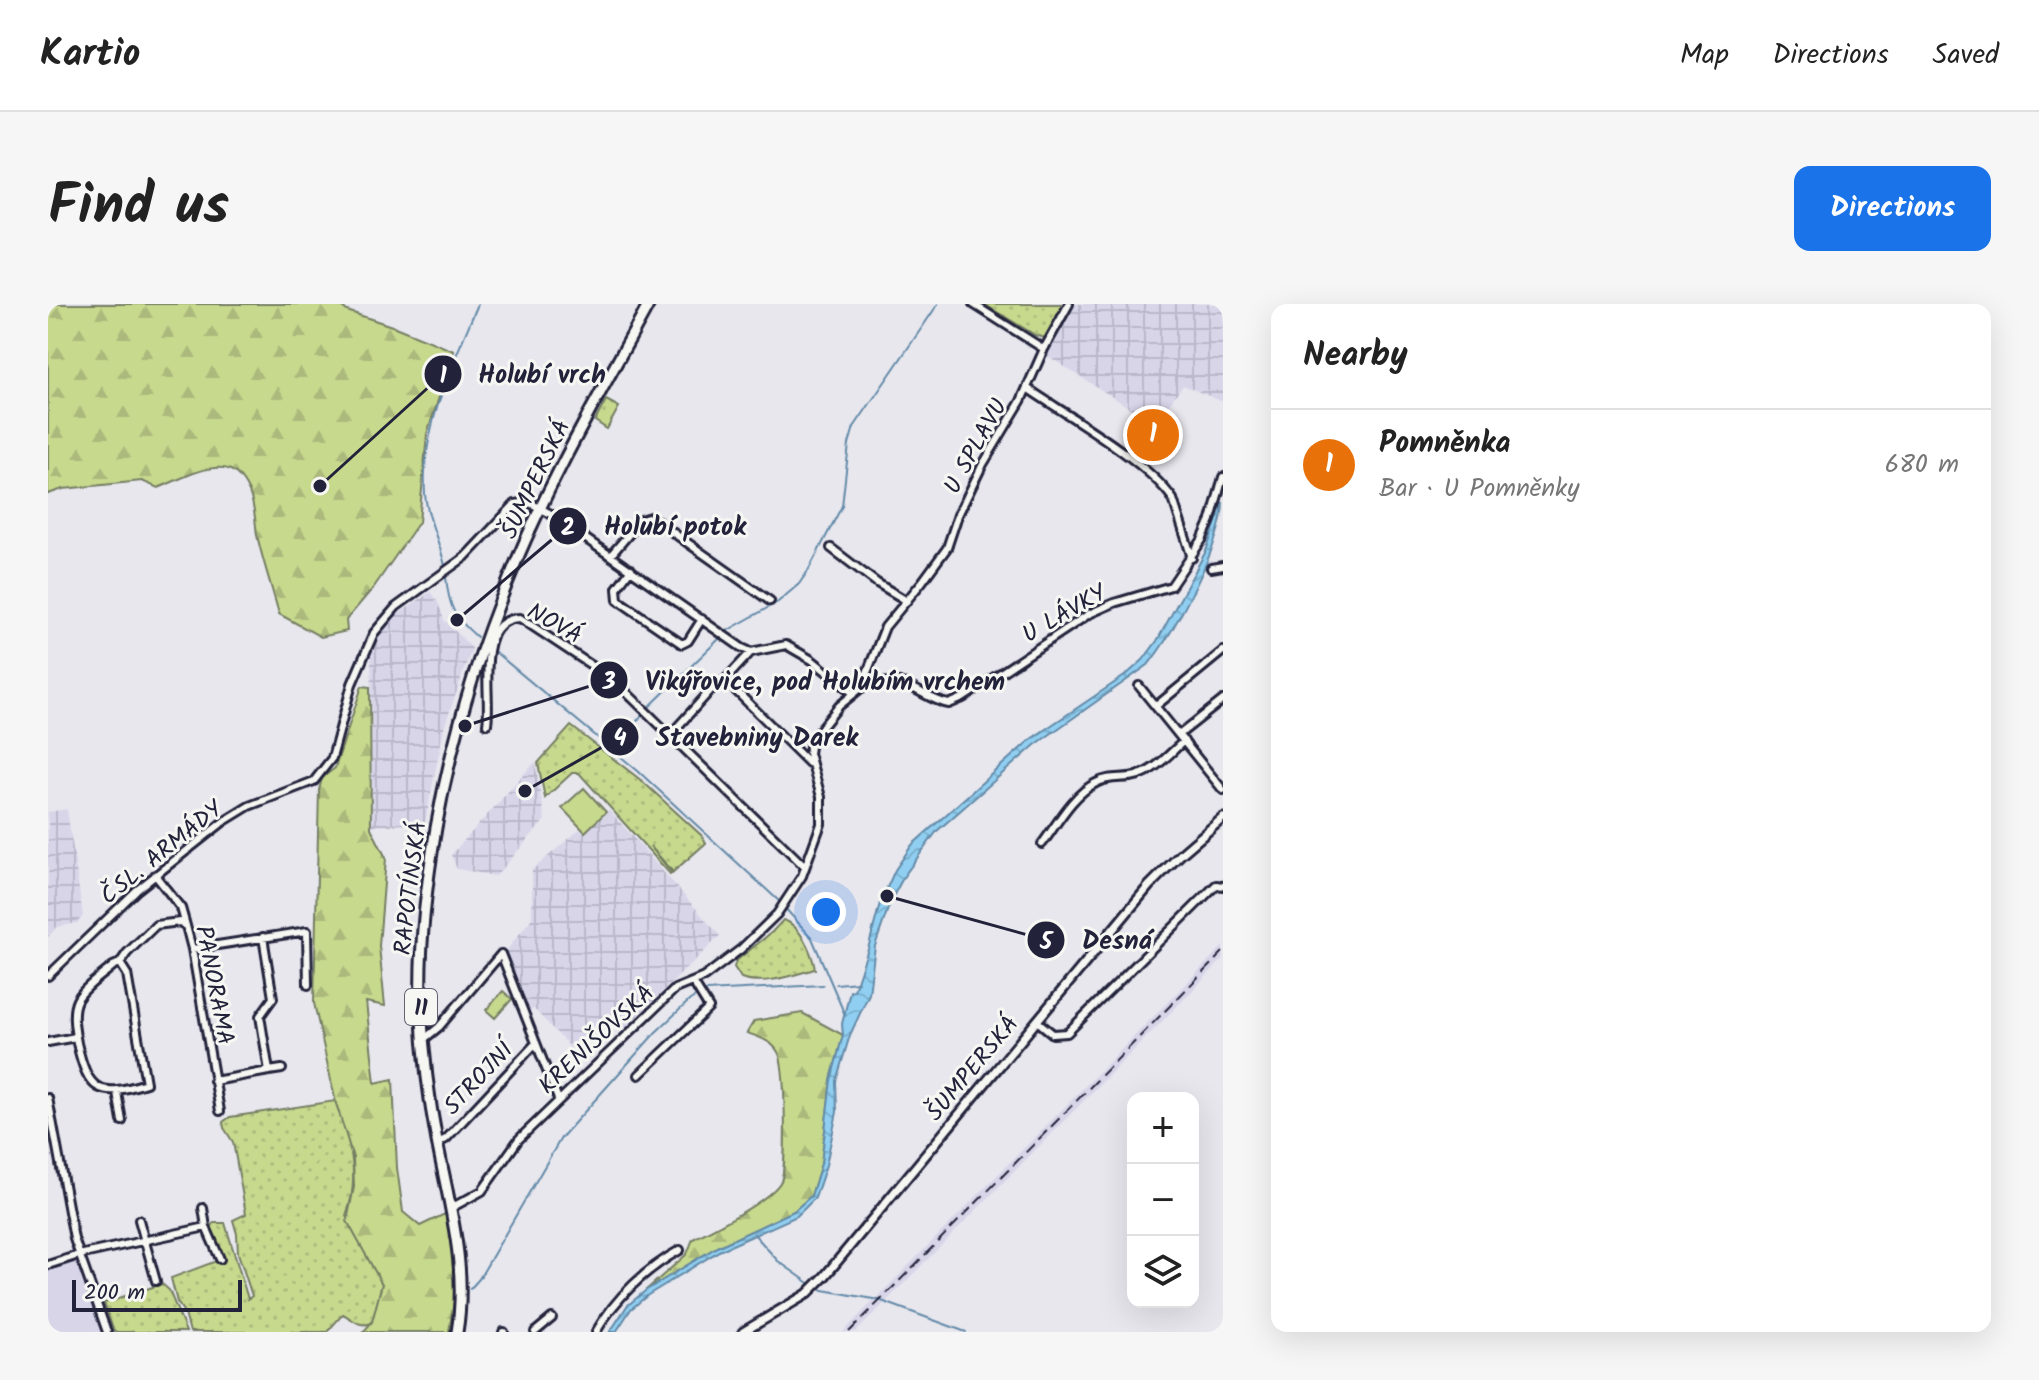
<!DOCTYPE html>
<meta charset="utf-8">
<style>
:root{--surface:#fff;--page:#f6f6f6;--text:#222;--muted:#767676;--line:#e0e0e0;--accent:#1a73e8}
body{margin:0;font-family:Kalam,sans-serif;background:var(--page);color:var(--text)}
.controls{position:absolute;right:24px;bottom:24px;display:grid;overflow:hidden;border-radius:16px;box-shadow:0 8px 32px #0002}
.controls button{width:72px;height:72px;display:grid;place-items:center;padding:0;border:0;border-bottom:2px solid var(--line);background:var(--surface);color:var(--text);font:40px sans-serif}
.scale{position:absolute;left:24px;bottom:20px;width:170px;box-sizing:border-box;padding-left:8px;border:4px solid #22223b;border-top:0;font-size:22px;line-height:28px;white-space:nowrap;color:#22223b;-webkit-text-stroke:6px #f6f6f2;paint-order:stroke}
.you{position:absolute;left:778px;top:608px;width:28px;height:28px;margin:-20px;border:6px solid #fff;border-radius:50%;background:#1a73e8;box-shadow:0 0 0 12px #1a73e833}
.badge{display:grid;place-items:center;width:52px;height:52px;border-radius:50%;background:var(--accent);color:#fff;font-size:26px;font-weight:700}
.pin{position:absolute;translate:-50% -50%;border:4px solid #fff;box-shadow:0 2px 8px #0006}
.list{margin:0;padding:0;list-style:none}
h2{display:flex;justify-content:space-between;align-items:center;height:104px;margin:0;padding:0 32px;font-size:34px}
h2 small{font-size:26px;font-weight:400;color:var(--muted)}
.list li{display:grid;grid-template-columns:52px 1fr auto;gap:24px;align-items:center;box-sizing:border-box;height:112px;padding:0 32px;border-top:2px solid var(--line)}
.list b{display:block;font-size:30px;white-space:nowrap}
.list p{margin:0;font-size:26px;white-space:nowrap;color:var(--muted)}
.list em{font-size:26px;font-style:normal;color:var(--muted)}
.icon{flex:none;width:44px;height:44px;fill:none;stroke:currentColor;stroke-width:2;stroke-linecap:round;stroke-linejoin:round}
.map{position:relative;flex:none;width:1175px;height:1028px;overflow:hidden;border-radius:16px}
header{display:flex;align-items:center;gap:48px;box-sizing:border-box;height:112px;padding:0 40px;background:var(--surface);border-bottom:2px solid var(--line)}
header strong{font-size:38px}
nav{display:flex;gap:44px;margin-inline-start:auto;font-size:28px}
.intro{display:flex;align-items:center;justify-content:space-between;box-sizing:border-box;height:192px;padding:0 48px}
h1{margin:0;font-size:56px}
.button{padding:20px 36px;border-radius:16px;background:var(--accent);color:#fff;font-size:28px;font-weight:700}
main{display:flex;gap:48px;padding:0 48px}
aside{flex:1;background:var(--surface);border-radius:16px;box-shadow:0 8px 32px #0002}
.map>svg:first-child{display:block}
.built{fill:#d8d5e9}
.industrial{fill:url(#industrial-grid)}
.grass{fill:url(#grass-dots);stroke:#747e64;stroke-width:2}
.forest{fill:url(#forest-firs);stroke:#747e64;stroke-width:2}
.park{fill:#c7d98d;stroke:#747e64;stroke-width:2}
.water{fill:url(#water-waves);stroke:#648aa8;stroke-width:2}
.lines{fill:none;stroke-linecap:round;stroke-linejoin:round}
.stream{stroke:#648aa8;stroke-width:2}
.minor-casing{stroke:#22223b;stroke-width:12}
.tertiary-casing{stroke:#22223b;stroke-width:13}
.primary-casing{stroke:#22223b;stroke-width:15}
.minor{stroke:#f6f6f2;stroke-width:6}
.tertiary{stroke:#f6f6f2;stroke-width:7}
.primary{stroke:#f6f6f2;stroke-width:9}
.rail{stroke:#22223b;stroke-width:2;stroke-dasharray:12 6;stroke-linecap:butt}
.labels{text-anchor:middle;stroke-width:6;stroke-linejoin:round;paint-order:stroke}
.shield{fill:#f6f6f2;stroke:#626272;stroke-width:2}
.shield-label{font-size:22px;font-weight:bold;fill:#22223b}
.street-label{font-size:24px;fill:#22223b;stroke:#f6f6f2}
.leader{fill:none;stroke:#22223b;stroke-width:3}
.callout-dot{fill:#22223b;stroke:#f6f6f2;stroke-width:3}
.mark-label{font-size:24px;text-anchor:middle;font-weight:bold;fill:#fff}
.callout-label{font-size:26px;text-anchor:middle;font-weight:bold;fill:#22223b;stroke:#f6f6f2;stroke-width:6;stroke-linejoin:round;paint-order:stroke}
</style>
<header>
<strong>Kartio</strong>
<nav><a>Map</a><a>Directions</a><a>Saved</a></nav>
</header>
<div class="intro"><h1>Find us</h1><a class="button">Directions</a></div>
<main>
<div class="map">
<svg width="1175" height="1028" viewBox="0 0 1175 1028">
<defs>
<pattern id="industrial-grid" width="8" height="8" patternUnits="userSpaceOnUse" patternTransform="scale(2)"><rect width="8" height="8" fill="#d8d5e9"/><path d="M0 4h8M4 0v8" fill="none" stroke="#b9b7c9"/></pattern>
<pattern id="grass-dots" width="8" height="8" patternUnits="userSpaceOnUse" patternTransform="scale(2)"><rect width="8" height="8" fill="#c7d98d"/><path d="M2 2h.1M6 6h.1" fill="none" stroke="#abba7b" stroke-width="1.8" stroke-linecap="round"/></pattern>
<pattern id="forest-firs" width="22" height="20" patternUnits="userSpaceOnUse" patternTransform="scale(2)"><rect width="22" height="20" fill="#c7d98d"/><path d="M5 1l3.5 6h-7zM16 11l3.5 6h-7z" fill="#abba7b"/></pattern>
<pattern id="water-waves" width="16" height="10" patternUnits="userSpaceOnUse" patternTransform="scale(2)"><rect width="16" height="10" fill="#90cff1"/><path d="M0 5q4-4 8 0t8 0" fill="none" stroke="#7cb1d0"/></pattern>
</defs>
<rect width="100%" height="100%" fill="#e8e7ee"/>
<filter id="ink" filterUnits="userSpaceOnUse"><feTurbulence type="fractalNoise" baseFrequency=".0125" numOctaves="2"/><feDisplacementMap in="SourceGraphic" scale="16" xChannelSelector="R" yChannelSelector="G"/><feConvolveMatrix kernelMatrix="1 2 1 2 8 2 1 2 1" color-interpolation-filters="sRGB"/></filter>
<g filter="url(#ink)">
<path class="built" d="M1175 642V655L1139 692 808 1028H795Z
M30 955 58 1028H0V964Z"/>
<path class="industrial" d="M1028 0H1170L1175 3V98L1135 81 1107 120 998 51Z
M382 288 390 298 396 316 424 344 396 424 377 519 324 522 323 341 342 316Z
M487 458 497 516 448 572 409 565 403 551Z
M19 505 35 612 29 619 9 623 0 633V508Z
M561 506 672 632 577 724 561 708 523 744 486 705 478 708 455 651 484 614V566L532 525 536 529Z"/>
<path class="grass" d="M936 0H1016L997 34 987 31Z
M558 96 571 103 559 125 547 117Z
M523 422 594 477 653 531 658 539 625 568 602 542 624 569 622 570 531 469H524L497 494 490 459Z
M735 616C752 620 764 649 767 665 744 671 717 682 693 674L686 663 688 657 724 628Z
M287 797C302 835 313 873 298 912L334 980 324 1019C311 1024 305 1015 295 1010L279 1028H142L137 1010 129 998 123 974 174 955 163 924 166 919H177L200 995 204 992 190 949 189 930 185 916 198 910 185 838 176 824 175 818 182 813Z
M114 980 121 986 138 1028H66L56 999Z"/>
<path class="forest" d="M0 0H291L299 7 347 23 406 47 379 130 371 218 326 283 298 316 299 327 273 333 231 310C224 284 215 258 209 231 207 217 207 202 201 188 196 177 188 165 175 164 153 162 129 177 110 184L94 177 15 185 0 190Z
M314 382 322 383 323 524 338 554 331 642 337 702 318 698 327 779 345 775 349 864 355 908 372 922 399 909 410 972 401 1028H315L324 1018 334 980 299 917 306 883 305 854 288 799 266 699 271 486 274 474 287 464Z
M754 709 795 731 783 776 773 860 763 892 746 907 669 943 597 987 639 950 645 935C665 925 723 896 733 877 739 864 738 760 730 748 724 737 710 733 699 729L706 717Z"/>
<path class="park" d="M536 484 558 508 537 528 514 504Z
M455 687 464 695 447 714 438 706Z"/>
<path class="water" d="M1175 198C1175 238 1126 330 1100 361L987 441 889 527 856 572 843 596 827 642 821 690 802 731 788 777 789 808 778 861 767 894 749 912 671 947 600 991 583 1005 568 1028H562L579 1002 597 987 669 943 746 907 763 892 773 860 783 776 795 731 794 720 802 687 806 686 820 645 832 599 847 566 864 541 983 435 1078 371 1095 356 1109 337 1158 247Z"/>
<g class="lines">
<path class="stream" d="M397 262C392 238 379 215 377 190 373 124 405 59 430 0
M398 273C401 304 406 313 429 333
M677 328 730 298 751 280 760 267 794 202 801 140 806 123 890 0
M447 348 590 467 732 598
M600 404 672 334
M564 447 594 411
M736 603 764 634 797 711
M788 680 810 678
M706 930 730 957 764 981
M422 985 431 975 513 834 608 728 642 696 657 687 775 681
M770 985 831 996 918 1028"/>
<g class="minor-casing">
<path id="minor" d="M925 0 996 45
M979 84C1020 112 1098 156 1125 195L1144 254
M783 244 829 279 859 297
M563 251 593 216 603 213 722 297
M1163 264 1175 262
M583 265 569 284 570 296 634 340 640 337 654 315
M677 376 703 348
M1091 382 1175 486
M813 384C825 381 840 376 852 379 870 384 883 397 901 400L915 394 1041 310 1066 299 1123 282 1154 236 1163 216 1175 173
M1108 402 1175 347
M439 420C444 392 425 315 472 314L552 367 575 385 757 563
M1132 430 1175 396
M622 431 663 386 677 376 761 459
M994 540C1009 520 1025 490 1048 479 1062 471 1077 476 1091 471 1108 466 1123 448 1136 437
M107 571 133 604 137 618 144 645 172 807
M144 645 259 627 260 681
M72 659 79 670 98 779C51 794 40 788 29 739 27 727 23 708 29 696 36 683 54 672 65 662Z
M72 659 79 649 108 621 132 618 138 622
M0 672 89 586 175 518 201 502 266 477 284 454 304 380 326 329 348 303 417 253 467 200 480 198 501 209 694 344 703 348 738 341 764 356 805 389
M989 717 1005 730 1019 729 1168 581 1175 582
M375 736 391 723 453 650 510 795
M0 738 28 733
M221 767 234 765
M591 771 661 704 645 678
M166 777 221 767 212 712 225 694 215 633
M69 788 74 817
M0 794 26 935 59 1028
M390 839 398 835 488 739
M155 904 158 923 172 955
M403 904 434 887 471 835 627 685 656 673 693 645 729 610 754 572 773 520V493L761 449 763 437 791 402 813 384 837 323 874 278 899 244 910 211 934 162 973 97 996 45 1021 0
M91 916 108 977
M0 961 31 951 158 923
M455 1028H456
M487 1028 504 1014
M548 1028C567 994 599 964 632 946"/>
</g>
<g class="tertiary-casing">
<path id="tertiary" d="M695 1028 759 990 777 972 1101 582 1133 550 1175 514"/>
</g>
<g class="primary-casing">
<path id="primary" d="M409 1028C420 963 401 900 389 837 380 791 375 745 373 699 371 640 378 582 388 524 403 439 428 355 461 275 499 180 552 90 601 0"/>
</g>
<use href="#minor" class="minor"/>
<use href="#tertiary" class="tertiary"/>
<use href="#primary" class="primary"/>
<path class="rail" d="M801 1028 1175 648"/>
</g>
</g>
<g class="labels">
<rect class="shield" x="357" y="685" width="32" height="36" rx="6"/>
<g class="shield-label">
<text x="373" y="711">11</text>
</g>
<g class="street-label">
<text transform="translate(927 142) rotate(-61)" y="8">U SPLAVU</text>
<text transform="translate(487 175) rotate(-64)" y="8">ŠUMPERSKÁ</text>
<text transform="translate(1016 309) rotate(-30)" y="8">U LÁVKY</text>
<text transform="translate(507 319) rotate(29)" y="8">NOVÁ</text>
<text transform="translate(113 548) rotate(-39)" y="8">ČSL. ARMÁDY</text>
<text transform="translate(362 584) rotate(-83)" y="8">RAPOTÍNSKÁ</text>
<text transform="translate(167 681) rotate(79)" y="8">PANORAMA</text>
<text transform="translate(548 735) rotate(-43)" y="8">KRENIŠOVSKÁ</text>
<text transform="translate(924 764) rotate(-50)" y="8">ŠUMPERSKÁ</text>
<text transform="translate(430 774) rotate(-47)" y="8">STROJNÍ</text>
</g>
</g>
<path class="leader" d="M272 182L395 70M409 316L520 222M417 422L561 376M477 487L572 433M839 592L998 636"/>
<g class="callout-dot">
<circle cx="272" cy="182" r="8"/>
<circle cx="409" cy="316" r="8"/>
<circle cx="417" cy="422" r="8"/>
<circle cx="477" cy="487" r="8"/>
<circle cx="839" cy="592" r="8"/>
<circle cx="395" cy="70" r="20"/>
<circle cx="520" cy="222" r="20"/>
<circle cx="561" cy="376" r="20"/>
<circle cx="572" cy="433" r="20"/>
<circle cx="998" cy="636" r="20"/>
</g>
<g class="mark-label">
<text x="395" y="79">1</text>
<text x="520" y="231">2</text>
<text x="561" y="385">3</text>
<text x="572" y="441">4</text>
<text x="998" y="645">5</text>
</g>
<g class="callout-label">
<text x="494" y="79">Holubí vrch</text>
<text x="627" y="231">Holubí potok</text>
<text x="777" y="386">Vikýřovice, pod Holubím vrchem</text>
<text x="709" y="442">Stavebniny Darek</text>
<text x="1069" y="645">Desná</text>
</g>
</svg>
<div class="controls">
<button>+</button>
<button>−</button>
<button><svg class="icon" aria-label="layers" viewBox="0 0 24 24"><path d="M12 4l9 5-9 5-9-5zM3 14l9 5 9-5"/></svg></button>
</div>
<div class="scale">200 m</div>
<div class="you"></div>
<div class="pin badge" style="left:1105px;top:131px;background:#e8710a">1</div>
</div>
<aside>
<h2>Nearby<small></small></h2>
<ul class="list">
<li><span class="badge" style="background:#e8710a">1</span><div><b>Pomněnka</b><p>Bar · U Pomněnky</p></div><em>680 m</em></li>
</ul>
</aside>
</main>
